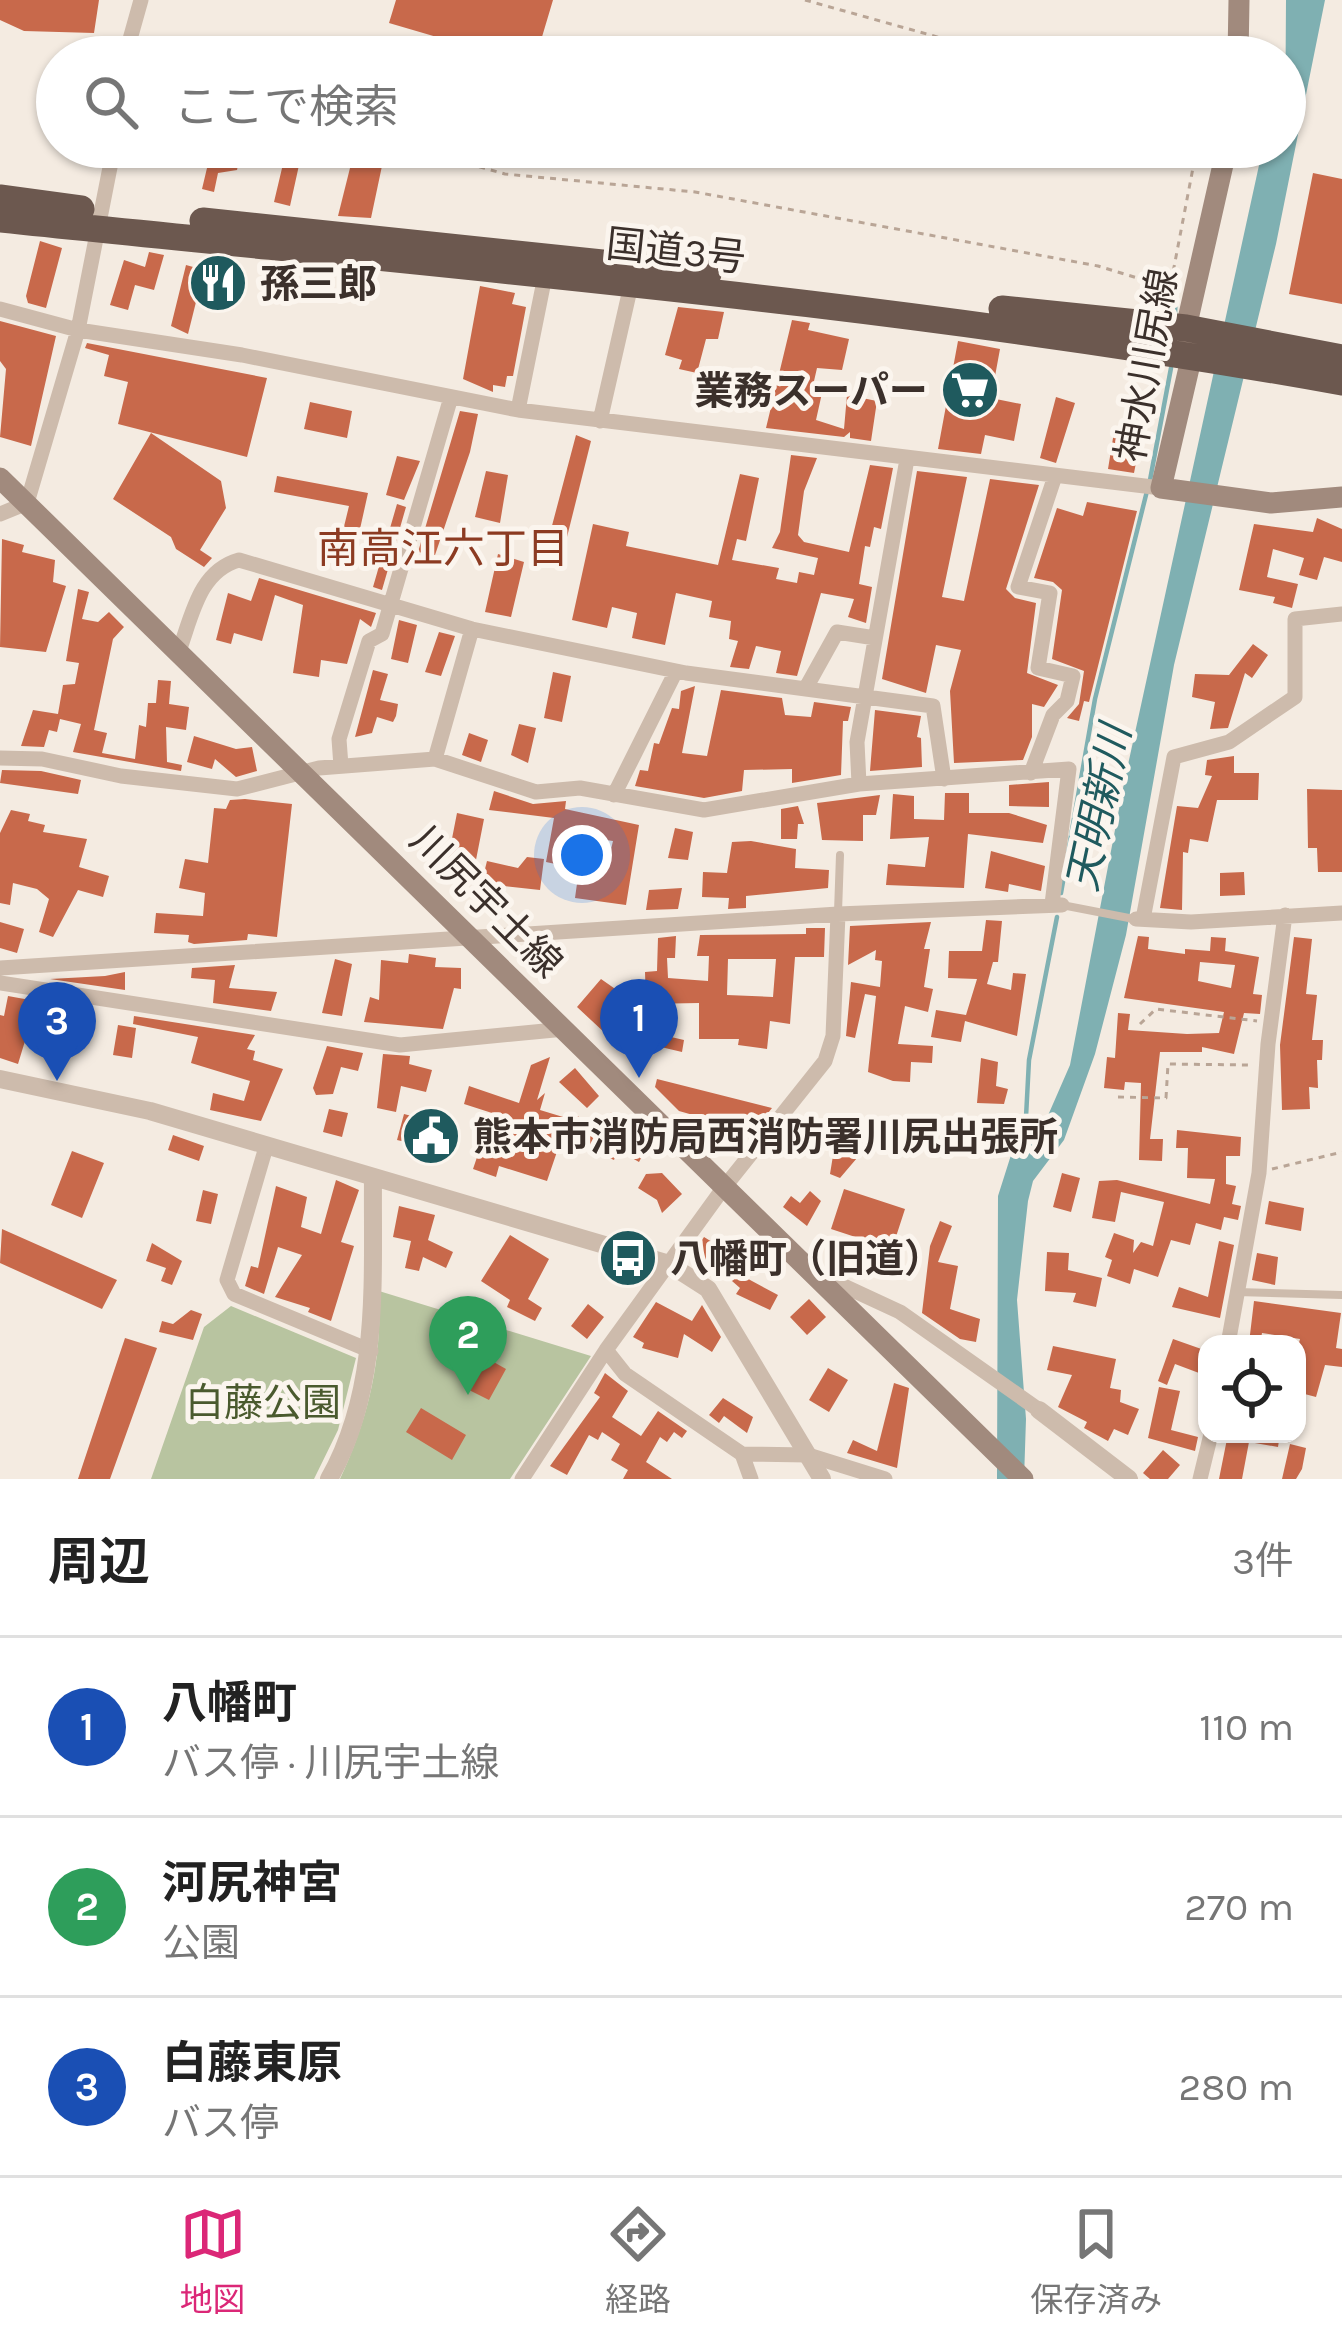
<!DOCTYPE html>
<html lang="ja">
<meta charset="utf-8">
<style>
:root{--surface:#fff;--page:#f6f6f6;--text:#222;--muted:#767676;--line:#e0e0e0;--accent:#db2777}
body{margin:0;font-family:Karla,"Noto Sans JP",sans-serif;background:var(--page);color:var(--text)}
.controls{position:absolute;right:36px;bottom:36px;display:grid;overflow:hidden;border-radius:24px;box-shadow:0 3px 9px #0004}
.controls button{width:108px;height:108px;display:grid;place-items:center;padding:0;border:0;border-bottom:3px solid var(--line);background:var(--surface);color:var(--text);font:60px sans-serif}
.you{position:absolute;left:582px;top:855px;width:42px;height:42px;margin:-30px;border:9px solid #fff;border-radius:50%;background:#1a73e8;box-shadow:0 0 0 18px #1a73e833}
.badge{display:grid;place-items:center;width:78px;height:78px;border-radius:50%;background:var(--accent);color:#fff;font-size:39px;font-weight:700}
.pin{position:absolute;translate:-50% -99px;filter:drop-shadow(0 3px 6px #0008)}
.pin::after{content:'';position:absolute;top:63px;width:42px;height:36px;background:inherit;clip-path:polygon(0 0,100% 0,50% 100%)}
.list{margin:0;padding:0;list-style:none}
h2{display:flex;justify-content:space-between;align-items:center;height:156px;margin:0;padding:0 48px;font-size:51px}
h2 small{font-size:39px;font-weight:400;color:var(--muted)}
.list li{display:grid;grid-template-columns:78px 1fr auto;gap:36px;align-items:center;box-sizing:border-box;height:180px;padding:0 48px;border-top:3px solid var(--line)}
.list b{display:block;font-size:45px;white-space:nowrap}
.list p{margin:0;font-size:39px;white-space:nowrap;color:var(--muted)}
.list em{font-size:39px;font-style:normal;color:var(--muted)}
.icon{flex:none;width:66px;height:66px;fill:none;stroke:currentColor;stroke-width:2;stroke-linecap:round;stroke-linejoin:round}
.map{position:relative;flex:none;width:1342px;height:1479px;overflow:hidden}
.search{position:absolute;background:var(--surface);box-shadow:0 3px 9px #0004;left:36px;right:36px;top:36px;height:132px;display:flex;align-items:center;gap:30px;box-sizing:border-box;padding:0 42px;border-radius:66px;color:var(--muted);font-size:45px}
.sheet{height:696px;background:var(--surface)}
nav{display:flex;justify-content:space-around;align-items:center;box-sizing:border-box;height:168px;border-top:3px solid var(--line);background:var(--surface);font-size:33px;color:var(--muted)}
nav a{display:grid;justify-items:center;gap:6px}
nav .on{color:var(--accent)}
.map>svg:first-child{display:block}
.green{fill:#b8c4a0}
.water{fill:#7fb0b2}
.lines{fill:none;stroke-linecap:round;stroke-linejoin:round}
.stream{stroke:#7fb0b2;stroke-width:4.5}
.building{fill:#c8694b;fill-rule:evenodd}
.path{stroke:#b9a596;stroke-width:3;stroke-dasharray:6 6;stroke-linecap:butt}
.service{stroke:#cdbbac;stroke-width:8}
.minor{stroke:#cdbbac;stroke-width:15}
.tertiary{stroke:#cdbbac;stroke-width:18}
.secondary{stroke:#a18a7d;stroke-width:21}
.trunk{stroke:#6c584f;stroke-width:27}
.labels{text-anchor:middle;stroke-width:10;stroke-linejoin:round;paint-order:stroke}
.street-label{font-size:39px;fill:#3b302b;stroke:#fbf5ee}
.poi-label{font-size:39px;font-weight:bold;fill:#3b302b;stroke:#fbf5ee;text-anchor:start}
.park-label{font-size:39px;fill:#4a5a2e;stroke:#fbf5ee}
.neighbourhood-label{font-size:42px;fill:#8c3b22;stroke:#fbf5ee}
.water-label{font-size:42px;font-style:italic;fill:#1f5a5e;stroke:#fbf5ee}
</style>
<div class="map">
<svg width="1342" height="1479" viewBox="0 0 1342 1479">
<rect width="100%" height="100%" fill="#f4ebe1"/>
<path class="green" d="M379 1291 591 1356 510 1479H340C369 1417 382 1360 379 1291Z
M231 1306 356 1358 338 1430 314 1479H151L204 1327Z"/>
<path class="water" d="M1286 0H1325L1276 244 1174 665 1126 935 1095 1054 1064 1140 1033 1181 1028 1201 1017 1300 1026 1419 1024 1479H997L998 1196 1018 1133 1046 1120 1070 1065 1124 783 1263 147H1285Z"/>
<g class="lines">
<path class="stream" d="M1175 314 1176 289
M1150 480 1171 368
M1061 893 1095 699 1147 491
M1025 1136 1029 1060 1057 917"/>
</g>
<path class="building" d="M0 0H99L94 33 24 31 0 20Z
M396 0H553L536 57H505L389 23Z
M212 147H242L237 170 218 173 214 192 202 189Z
M287 147H303L290 206 274 202Z
M369 147H386L371 218 338 216 355 148Z
M1313 173 1342 179V304L1289 294Z
M40 241 62 248 46 308 28 303 26 296Z
M149 252 164 255 154 290 135 285 128 310 110 305 124 260 145 267Z
M186 265 204 270 188 334 171 326Z
M480 286 515 293 512 304 526 307 513 376H507L505 387 493 385V392L463 379Z
M678 307 724 312 718 339H706L697 373 679 369 682 360 665 355Z
M792 320 810 323 808 330 849 339 842 370 817 368 814 381 824 384 816 420 844 429 847 395 877 401 871 441 850 438V432L844 437 766 428Z
M0 321 56 336 31 446 0 437 6 369 0 361Z
M958 341 1000 349 991 398 1021 404 1014 441 985 435 981 454 938 449Z
M87 343 267 378 247 457 118 424 128 382 104 376 109 355 85 348Z
M1056 397 1075 403 1056 463 1040 458Z
M310 402 352 411 347 438 304 429Z
M460 411 478 414 470 452 435 555 418 552Z
M1114 432 1141 437 1134 473 1108 469Z
M151 433 221 481 226 508 200 550 212 558 204 567 176 549 171 537 113 499Z
M576 435 591 441 566 541 549 537Z
M791 455 817 458 804 491 798 535 804 542 849 552 870 465 893 468 881 529 874 527 870 547 865 546 859 584 872 587 866 623 848 617 854 599 821 593 797 676 776 673 781 651 756 646 749 669 730 667 738 641 729 639 731 621 709 617 712 601 676 593 665 645 632 638 637 613 612 607 607 628 572 620 593 524 629 532 626 546 718 565 740 474 759 478 746 541 737 539 732 560 779 568 776 579 797 583 799 572 814 575 818 558 772 548 780 532Z
M397 456 420 461 404 500 386 495Z
M486 471 508 475 500 523 475 517Z
M917 471 967 477 942 597 964 601 990 479 1039 485 1006 589 1015 598 1036 603 1027 673 1058 685 1044 707 1032 704V737L1023 760 954 763 950 691 961 650 936 645 926 693 882 679Z
M277 476 368 493 356 547 340 543 349 506 274 492Z
M1087 502 1137 511 1089 702 1084 701 1079 721 1067 718 1079 704 1084 671 1052 659 1062 590 1053 582 1034 578 1057 508 1083 516Z
M397 504 406 507 382 590 373 587Z
M1317 518 1342 529V562L1324 557 1317 580 1299 575 1304 558 1273 549 1267 577 1298 584 1292 608 1273 603 1275 597 1239 590 1254 524 1313 532Z
M2 539 24 545 22 552 55 560 53 582 66 586 46 652 0 647Z
M498 554 524 562 511 617 485 612Z
M259 578 376 613 371 627 360 619 347 664 321 660 319 677 293 673 303 605 275 595 262 641 234 633 231 644 216 640 228 593 251 601Z
M78 589 89 592 82 619 98 622 109 612 124 627 113 639 94 730 107 733 102 753 135 759 139 725 146 727 148 703H156L158 680 171 681 169 704 189 707 186 730 166 727 167 762 182 765 181 771 73 752 81 724 60 719 57 732 49 730 44 747 21 746 33 710 58 714 63 685 75 684 79 663 66 661Z
M399 620 417 625 408 663 391 659Z
M439 632 455 636 441 676 425 672Z
M1253 644 1268 655 1252 678 1245 673 1228 728 1210 729 1215 702 1192 697 1195 674 1229 675Z
M373 670 388 674 380 700 398 704 396 716 393 722 377 717 372 733 355 737Z
M553 672 571 676 562 722 544 718Z
M695 686 682 753 707 756 721 690 782 698 785 715 811 717 814 702 851 707 848 721H843L841 775 792 783V769L744 770 742 791 704 798 635 786 640 770 648 771 654 743 659 744 672 708 679 709 681 691Z
M875 710 921 716 917 737 921 738 922 767 870 771Z
M519 724 536 728 528 763 511 755Z
M469 733 488 740 481 762 462 755Z
M194 736 236 749 252 747 257 771 236 777 215 759 212 769 187 762Z
M1234 756V773H1259L1258 800H1217L1208 842 1190 839 1188 853 1183 852 1182 910 1160 908 1177 806 1198 808 1212 776 1205 775 1207 760Z
M2 770 41 771 81 780 78 794 0 783Z
M1049 782V807L1009 806V785Z
M1307 789 1342 790V872H1318L1317 848H1308Z
M494 791 533 804 566 801 565 809 639 825 626 905 575 898 580 862 607 866 613 841 571 835 565 866 546 862 554 818 489 810Z
M945 793H969V813H1009L1047 825 1043 843 968 834 964 888 886 885 888 864 925 867 929 837 890 839 893 794 914 796V819L944 820Z
M880 795 876 815H863V841L822 840 817 803Z
M245 799 292 804 277 937 248 934 247 940 194 944 188 942 189 935 154 933 156 913 203 916 205 893 179 888 185 859 208 863 214 808 226 809 230 800Z
M798 806 804 824H798L797 839H781V809Z
M11 810 30 814 28 821 45 825 43 832 87 839 79 867 109 876 103 897 78 890 53 937 39 932 49 899 37 889 13 883 10 905 0 903V833Z
M457 813 484 819 475 865 448 859Z
M675 828 693 832 688 860 668 858Z
M751 841 796 849 795 868 829 870 828 888 746 896V908L728 909 729 898 702 897 703 872 727 873 732 842Z
M991 851 1045 866 1041 891 1009 884 1008 892 985 888Z
M527 857 544 859 540 890 504 886 502 894 480 889 487 861 518 868Z
M1244 872 1245 895 1220 896V873Z
M682 888 678 909 646 910 649 890Z
M986 920 1002 921 998 962H993L987 984 1011 990 1013 973 1026 974 1017 1036 965 1021 961 1042 931 1037 936 1010 966 1015 977 979 948 978 949 951H982Z
M0 922 24 929 17 953 0 948Z
M931 922 924 949H930L924 987 933 989 928 1012 905 1006 898 1044 933 1046 932 1063 911 1062 910 1082 893 1081 868 1072 876 996 865 994 855 1038 846 1036 851 982 880 987 882 961 875 960 876 950 848 965 850 926Z
M806 928H825L824 957H795L790 1024 770 1021 767 1049 738 1045 739 1039H699V1003L646 1004 645 972 657 971 658 938 676 936 675 958H667L668 978 708 981 709 956H697L700 935 806 934ZM728 959H776L773 997 727 995Z
M1138 936 1149 937 1148 949 1185 954V949L1210 951 1211 937 1226 938 1225 951 1259 957 1253 994 1262 995 1260 1014 1244 1013 1234 1054 1202 1047V1052H1160L1150 1139H1163L1162 1161 1139 1160 1141 1083 1125 1082 1124 1090 1104 1088 1107 1057 1115 1058 1118 1013 1130 1014 1128 1030 1187 1034 1219 1033 1224 1012 1124 998ZM1200 962 1235 965 1231 988 1198 981Z
M1294 937 1312 939 1306 994 1317 995 1312 1040H1323L1322 1060H1317L1318 1088 1309 1087 1310 1109 1282 1110 1280 1045Z
M409 954 436 958 435 967 461 968V989L454 988 443 1029 364 1022 370 997 379 1000 381 960 408 963Z
M335 959 352 964 342 1016 322 1013Z
M235 965 229 988 277 992 271 1011 213 1003 215 980 191 978 192 968Z
M125 972V990L50 979 105 976Z
M601 979 641 1007 632 1028 684 1040 682 1052 606 1034 577 1007Z
M8 996 30 1000 28 1025 36 1027 32 1043 25 1041 18 1064 0 1058V1015L4 1016Z
M65 1011 91 1014 82 1048 61 1045Z
M134 1016 255 1035 247 1049 255 1051 253 1060 283 1069 261 1121 210 1110 213 1093 244 1101 250 1081 191 1063 198 1037 133 1024Z
M118 1025 136 1028 132 1058 113 1055Z
M327 1046 363 1053 358 1071 341 1067 333 1094 316 1095 313 1088Z
M383 1054 410 1056 409 1064 432 1070 426 1092 401 1086 396 1112 377 1108Z
M550 1057 537 1100 545 1093 540 1110 573 1120 575 1115 604 1129 611 1112 630 1120 626 1128 650 1141 639 1162 618 1150 614 1160 562 1137 547 1181 499 1166 496 1177 473 1169 492 1113 464 1104 469 1086 519 1103 531 1065Z
M981 1058 998 1062 996 1086 1008 1089 1004 1104 977 1103Z
M575 1068 599 1096 587 1108 559 1082Z
M657 1079 772 1108 753 1132 679 1111 655 1087Z
M329 1109 348 1113 342 1137 323 1132Z
M404 1114 446 1125 435 1164 410 1157 414 1144 397 1140Z
M838 1125 862 1130 857 1158 840 1178 830 1174Z
M1177 1130 1241 1137 1240 1156H1226V1184L1236 1186 1232 1204 1241 1206 1238 1220 1224 1217 1221 1230 1196 1223 1190 1245 1171 1240 1158 1277 1134 1269 1130 1284 1107 1276 1112 1260 1105 1257 1114 1233 1134 1240 1133 1253 1141 1242 1153 1246 1164 1202 1121 1192 1115 1222 1092 1218 1099 1181 1117 1180 1210 1204 1215 1179 1187 1178 1188 1148H1176Z
M173 1135 204 1146 199 1161 168 1150Z
M72 1151 104 1163 82 1218 51 1205Z
M662 1173 682 1194 662 1213 657 1200 638 1188 646 1174Z
M1062 1173 1080 1178 1071 1212 1053 1207Z
M336 1180 359 1190 341 1242 354 1246 331 1321 308 1312 310 1308 275 1297 302 1255 278 1247 264 1294 245 1286 251 1266 258 1268 276 1186 307 1197 301 1227 321 1234Z
M844 1189 905 1209 892 1249 831 1229Z
M203 1190 218 1194 211 1224 196 1221Z
M810 1191 821 1201 807 1226 783 1207 791 1196 800 1203Z
M1269 1201 1304 1208 1301 1231 1265 1224Z
M399 1206 435 1215 428 1240 453 1252 446 1268 423 1257 419 1271 405 1268 411 1241 393 1237Z
M940 1221 952 1226 938 1262 958 1266 950 1309 980 1319 976 1342 960 1339 922 1313 930 1246Z
M2 1229 117 1280 102 1309 0 1263Z
M510 1235 549 1259 528 1299 542 1308 535 1321 507 1307 510 1300 481 1281Z
M704 1237 746 1263 739 1274 778 1295 770 1310 736 1294 740 1288 724 1274 693 1254Z
M1219 1241 1234 1245 1220 1318 1172 1307 1179 1287 1208 1297Z
M152 1243 182 1261 172 1285 161 1281 166 1268 146 1261Z
M1047 1252 1069 1253 1068 1270 1102 1278 1096 1307 1073 1302 1076 1293 1045 1291Z
M1257 1253 1278 1257 1275 1285 1252 1280Z
M809 1299 826 1317 807 1335 790 1317Z
M1254 1301 1341 1313 1336 1348 1342 1349V1367L1325 1365 1316 1397 1297 1392 1304 1351 1297 1350 1300 1339 1262 1333 1260 1344 1249 1343Z
M656 1302 692 1321 702 1305 721 1337 712 1352 684 1334 678 1358 642 1348 644 1343 633 1337Z
M588 1304 604 1317 587 1339 571 1326Z
M191 1310 202 1314 193 1340 159 1332 162 1321 173 1324Z
M125 1338 157 1348 110 1479H78Z
M1173 1339 1207 1351V1376L1175 1364 1167 1385 1158 1381Z
M1053 1346 1116 1359 1110 1388 1121 1390 1120 1402 1139 1409 1128 1435 1114 1429 1108 1441 1084 1428 1087 1422 1058 1407 1072 1375 1047 1370Z
M483 1356 506 1369 489 1400 465 1388Z
M828 1368 848 1380 829 1412 809 1400Z
M605 1373 628 1391 612 1417 641 1436 658 1411 687 1431 682 1438 674 1432 667 1442 660 1437 646 1462 672 1479H623L628 1470 611 1460 620 1444 602 1432 598 1440 589 1435 567 1475 550 1466 600 1397 594 1393Z
M894 1383 909 1388 897 1468 847 1453 853 1440 877 1451Z
M1159 1387 1180 1391 1171 1430 1198 1437 1195 1451 1148 1438Z
M723 1398 753 1417 747 1433 724 1416 719 1423 709 1415Z
M421 1408 466 1435 452 1460 406 1432Z
M1228 1434H1280L1278 1447 1249 1442 1242 1479H1219Z
M1290 1444 1306 1448 1302 1469 1296 1479H1282Z
M1163 1450 1180 1465 1168 1479H1150L1143 1473Z"/>
<g class="lines">
<path class="path" d="M805 0 1009 57
M410 147 505 174 695 192 1098 266 1170 288 1197 147
M1140 1024 1156 1009 1257 1021
M1118 1097 1166 1098 1168 1064 1252 1065
M1272 1169 1342 1152"/>
<path class="service" d="M1062 905 1134 919
M838 912 840 855
M1237 1292 1342 1295"/>
<path class="minor" d="M125 57 141 0
M0 309 78 330 242 355 518 410 1161 488
M518 410 546 271
M600 421 631 285
M0 514 27 503 78 330 114 147
M179 651C192 616 199 571 239 560L472 629 686 673 933 706 944 779
M807 686 837 632 875 638
M0 758 42 759 121 776 237 789 319 768 435 759 536 792 580 788 704 810 859 784 1069 769 1052 904
M435 759 472 629
M341 766 339 739 369 641 382 634 451 397
M1031 773 1053 715 1067 701 1073 676 1038 668 1050 593 1018 587 1055 476
M859 784 857 742 907 459
M614 795 676 671
M1136 919 1191 922 1342 913
M1143 919 1174 757 1229 742 1295 697V619L1342 614
M0 968 838 914 1062 905
M0 983 400 1045 565 1029
M266 1147 227 1280 234 1294 371 1351
M818 1274 900 1312 1039 1410
M1228 1344 1259 1173 1268 1044 1285 915
M606 1350 625 1374 742 1454 808 1455 885 1479
M742 1454 751 1479
M522 1479 606 1350 722 1190 825 1061 833 1036 838 914
M1200 1479 1211 1434"/>
<path class="tertiary" d="M0 1079 150 1111 669 1264 708 1289 822 1479
M1039 1410 1129 1479
M329 1479C381 1387 372 1279 373 1177"/>
<path class="secondary" d="M1238 57 1239 0
M1227 147 1186 328 1192 355 1161 488 1271 503 1342 497
M0 478 1023 1479"/>
<path class="trunk" d="M0 198 81 209
M0 219C448 266 898 302 1342 382
M203 221 708 274
M1002 309 1186 328 1342 358"/>
</g>
<defs>
<g id="restaurant-disc" transform="scale(3)"><circle r="9.5" fill="#1f5a5e" stroke="#fbf5ee"/><path d="M-5-6h1v4h1v-4h1v4h1v-4h1v5L-1.5 .5V6h-2V.5L-5-1ZM5-6V6H3V1.5H1.5Q1.5-4 5-6Z" fill="#fff"/></g>
<g id="supermarket-disc" transform="scale(3)"><circle r="9.5" fill="#1f5a5e" stroke="#fbf5ee"/><path d="M-6-5.5h2.5l.6 2H6L4.5 2H-2.5L-4.4-4H-6ZM-1.5 3.2a1.3 1.3 0 1 0 .1 0ZM3 3.2a1.3 1.3 0 1 0 .1 0Z" fill="#fff"/></g>
<g id="civic-disc" transform="scale(3)"><circle r="9.5" fill="#1f5a5e" stroke="#fbf5ee"/><path d="M-.6-6.5H3V-4.5H.6V-3L4-1V1h2V6H-6V1h2V-1L-.6-3ZM-1.2 2.5V6h2.4V2.5Z" fill="#fff"/></g>
<g id="bus-disc" transform="scale(3)"><circle r="9.5" fill="#1f5a5e" stroke="#fbf5ee"/><path d="M-5-6H5V4H4V6H2V4H-2V6H-4V4H-5ZM-3.5-4V0h7V-4ZM-3.5 1.2v1.5H-2V1.2ZM2 1.2v1.5H3.5V1.2Z" fill="#fff"/></g>
</defs>
<g fill-rule="evenodd">
<use href="#restaurant-disc" x="218" y="283"/>
<use href="#supermarket-disc" x="970" y="390"/>
<use href="#civic-disc" x="431" y="1136"/>
<use href="#bus-disc" x="628" y="1258"/>
</g>
<g class="labels">
<g class="street-label">
<text transform="translate(676 250) rotate(6)" y="14">国道3号</text>
<text transform="translate(1146 365) rotate(-80)" y="14">神水川尻線</text>
<text transform="translate(487 901) rotate(45)" y="14">川尻宇土線</text>
</g>
<g class="poi-label">
<text x="260" y="297">孫三郎</text>
<text x="928" y="404" text-anchor="end">業務スーパー</text>
<text x="473" y="1150">熊本市消防局西消防署川尻出張所</text>
<text x="670" y="1272">八幡町（旧道）</text>
</g>
<g class="park-label">
<text x="263" y="1416">白藤公園</text>
</g>
<g class="neighbourhood-label">
<text x="443" y="563">南高江六丁目</text>
</g>
<g class="water-label">
<text transform="translate(1098 808) rotate(-78)" y="15">天明新川</text>
</g>
</g>
</svg>
<div class="controls">
<button><svg class="icon" aria-label="locate" viewBox="0 0 24 24"><circle cx="12" cy="12" r="6"/><path d="M12 2v4M12 18v4M2 12h4M18 12h4"/></svg></button>
</div>
<div class="you"></div>
<div class="pin badge" style="left:639px;top:1078px;background:#1a4fb4">1</div>
<div class="pin badge" style="left:468px;top:1395px;background:#2e9e5b">2</div>
<div class="pin badge" style="left:57px;top:1081px;background:#1a4fb4">3</div>
<div class="search"><svg class="icon" aria-label="search" viewBox="0 0 24 24"><circle cx="10" cy="10" r="6"/><path d="M15 15l6 6"/></svg>ここで検索</div>
</div>
<section class="sheet">
<h2>周辺<small>3件</small></h2>
<ul class="list">
<li><span class="badge" style="background:#1a4fb4">1</span><div><b>八幡町</b><p>バス停 · 川尻宇土線</p></div><em>110 m</em></li>
<li><span class="badge" style="background:#2e9e5b">2</span><div><b>河尻神宮</b><p>公園</p></div><em>270 m</em></li>
<li><span class="badge" style="background:#1a4fb4">3</span><div><b>白藤東原</b><p>バス停</p></div><em>280 m</em></li>
</ul>
</section>
<nav>
<a class="on"><svg class="icon" aria-label="map" viewBox="0 0 24 24"><path d="M3 6l6-2 6 2 6-2v14l-6 2-6-2-6 2zM9 4v14M15 6v14"/></svg>地図</a>
<a><svg class="icon" aria-label="directions" viewBox="0 0 24 24"><path d="M12 3l9 9-9 9-9-9zM9 14v-3h6M13 9l2 2-2 2"/></svg>経路</a>
<a><svg class="icon" aria-label="saved" viewBox="0 0 24 24"><path d="M7 4h10v16l-5-4-5 4z"/></svg>保存済み</a>
</nav>
